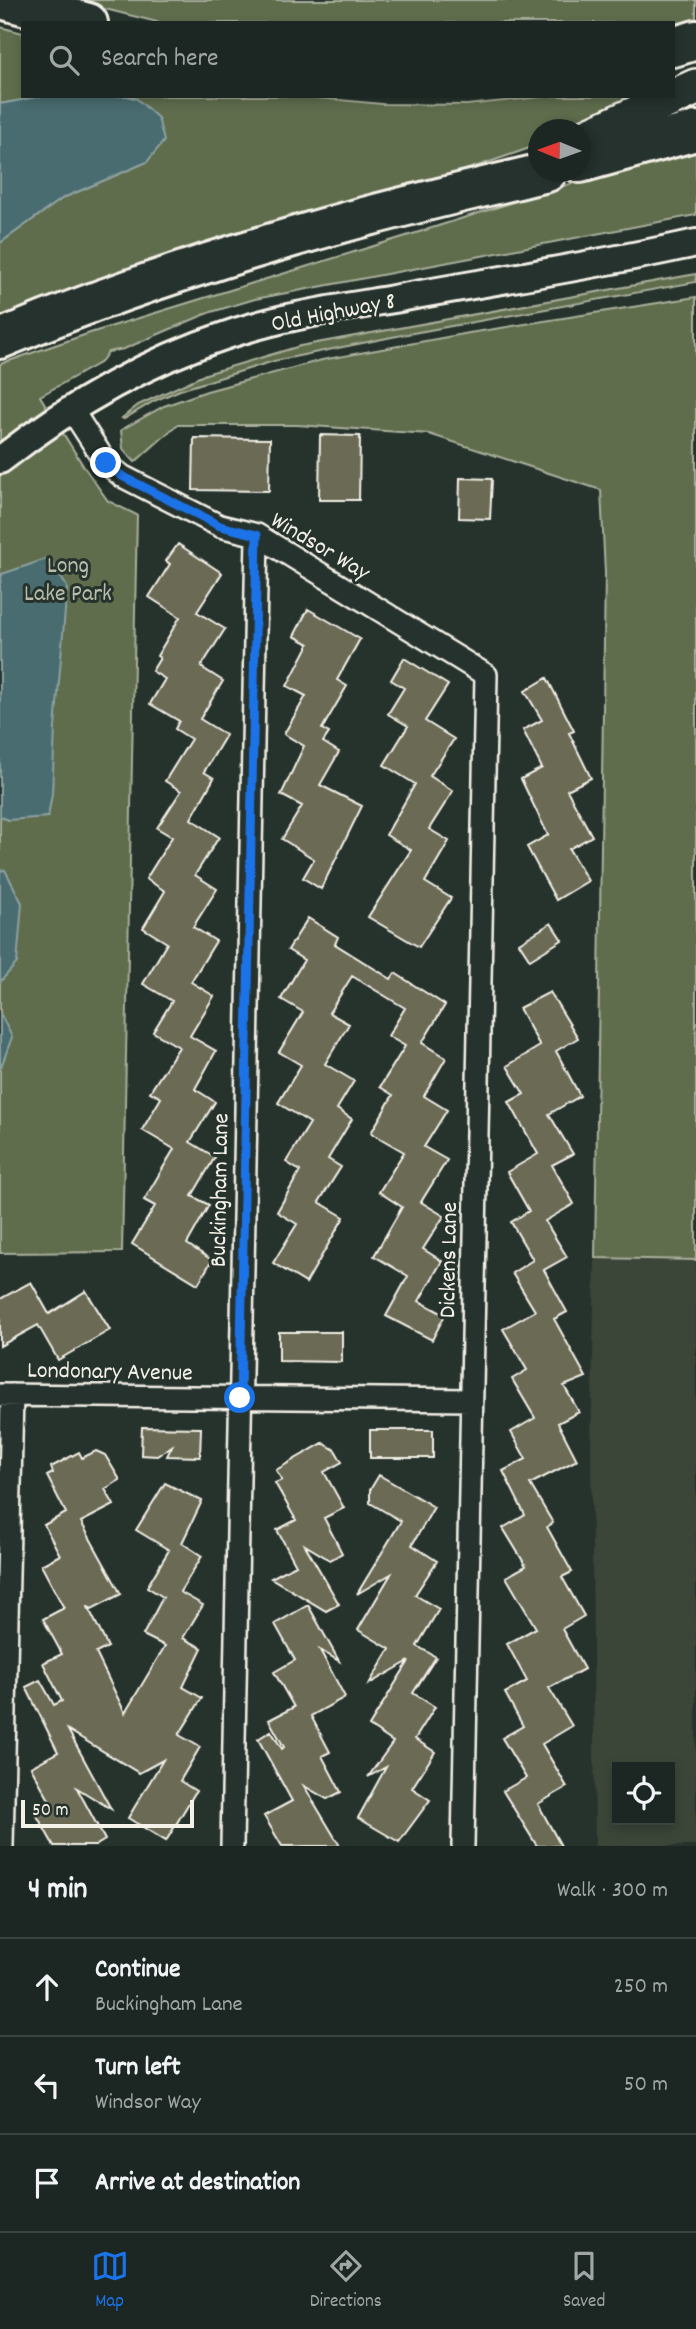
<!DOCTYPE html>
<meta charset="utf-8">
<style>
:root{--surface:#1c2622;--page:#29322f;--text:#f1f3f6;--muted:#a0a5a5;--line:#3a4340;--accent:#1a73e8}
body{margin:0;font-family:Dekko,sans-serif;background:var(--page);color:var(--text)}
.controls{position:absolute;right:21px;bottom:21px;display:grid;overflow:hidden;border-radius:0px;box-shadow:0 4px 10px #0003}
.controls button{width:63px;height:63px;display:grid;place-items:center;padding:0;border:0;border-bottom:2px solid var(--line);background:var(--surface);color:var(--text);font:35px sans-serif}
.compass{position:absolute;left:528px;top:119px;width:63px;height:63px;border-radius:50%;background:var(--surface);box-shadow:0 4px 10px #0003;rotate:271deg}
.scale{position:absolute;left:21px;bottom:18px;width:173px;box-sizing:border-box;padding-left:7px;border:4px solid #f4f1e8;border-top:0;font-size:19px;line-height:24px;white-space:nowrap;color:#f4f1e8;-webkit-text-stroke:5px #26332d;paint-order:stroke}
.stop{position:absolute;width:21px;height:21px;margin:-16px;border:5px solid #1a73e8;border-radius:50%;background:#fff}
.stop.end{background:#1a73e8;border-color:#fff;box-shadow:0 2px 7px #0008}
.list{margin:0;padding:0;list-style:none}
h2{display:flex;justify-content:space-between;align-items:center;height:91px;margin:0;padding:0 28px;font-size:30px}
h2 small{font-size:23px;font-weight:400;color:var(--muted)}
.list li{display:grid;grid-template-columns:46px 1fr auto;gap:21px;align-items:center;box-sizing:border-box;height:98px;padding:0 28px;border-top:2px solid var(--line)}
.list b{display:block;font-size:26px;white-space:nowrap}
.list p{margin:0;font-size:23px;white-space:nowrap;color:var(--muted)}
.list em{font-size:23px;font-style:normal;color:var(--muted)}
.icon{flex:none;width:38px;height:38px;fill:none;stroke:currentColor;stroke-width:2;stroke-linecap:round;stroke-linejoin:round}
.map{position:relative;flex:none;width:696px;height:1846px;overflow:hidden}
.search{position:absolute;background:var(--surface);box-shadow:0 4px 10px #0003;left:21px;right:21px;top:21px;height:77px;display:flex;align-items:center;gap:18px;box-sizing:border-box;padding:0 24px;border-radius:0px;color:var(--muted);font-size:26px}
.sheet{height:385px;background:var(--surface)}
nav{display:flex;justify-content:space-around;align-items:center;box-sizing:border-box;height:98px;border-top:2px solid var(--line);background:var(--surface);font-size:19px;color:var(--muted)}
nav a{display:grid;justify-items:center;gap:4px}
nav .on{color:var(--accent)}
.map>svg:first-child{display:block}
.built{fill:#3b4439;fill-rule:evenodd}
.green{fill:#5f6d4e;stroke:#aaaf9b;stroke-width:2}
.water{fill:#496c70;stroke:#8da1a0;stroke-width:2}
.building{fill:#6b6a55;stroke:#f4f1e8;stroke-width:2}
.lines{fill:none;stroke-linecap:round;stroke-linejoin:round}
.minor-casing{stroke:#f4f1e8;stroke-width:26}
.tertiary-casing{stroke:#f4f1e8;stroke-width:32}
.trunk-casing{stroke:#f4f1e8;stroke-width:40}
.motorway-casing{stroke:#f4f1e8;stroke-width:44}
.minor{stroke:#26332d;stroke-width:21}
.tertiary{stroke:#26332d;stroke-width:26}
.trunk{stroke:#26332d;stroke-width:35}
.motorway{stroke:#26332d;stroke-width:38}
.route{stroke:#1a73e8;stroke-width:9}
.labels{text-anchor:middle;stroke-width:6;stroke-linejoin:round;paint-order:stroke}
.street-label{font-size:24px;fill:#f4f1e8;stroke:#26332d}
.park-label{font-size:24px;fill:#b8bcaa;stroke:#26332d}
</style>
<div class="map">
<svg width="696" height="1846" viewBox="0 0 696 1846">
<rect width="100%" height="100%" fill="#26332d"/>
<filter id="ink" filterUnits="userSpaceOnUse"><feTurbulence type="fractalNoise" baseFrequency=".0143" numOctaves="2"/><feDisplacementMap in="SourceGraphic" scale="14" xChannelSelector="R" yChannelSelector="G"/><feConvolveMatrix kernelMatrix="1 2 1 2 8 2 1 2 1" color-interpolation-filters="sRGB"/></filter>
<g filter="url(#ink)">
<path class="built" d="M595 1258 696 1260V1846H595L591 1448ZM617 1767H670V1820H617Z"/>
<path class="green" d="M69 0H696V18L673 25V23H161Z
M0 27 23 33V96H43L0 104Z
M127 96H297L382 104 467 105 549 96H653L576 129 538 130V145C361 209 177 252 0 317V243L63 198 147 162 137 99Z
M696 144V215L255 299 208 313 124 349 108 352 101 362 40 396 84 467 108 501 137 515 122 1252 0 1253V364L90 333 416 233Z
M696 274V282L402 335 274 361 180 390 154 401 124 419 122 418 138 405 206 374 300 346Z
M696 297V1260L595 1258 605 573 601 490 429 434 297 425H177L135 462 123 449 121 430 164 406 207 391 322 360 469 333Z"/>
<path class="water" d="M43 96H127L137 99 158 118 164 141 147 162 63 198 0 243V104Z
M49 558 67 587 55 728 52 794 48 817 8 820 0 816V584L2 574Z
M5 870 22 903 17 963 0 982V871Z
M0 1013 12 1037 0 1070Z"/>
<path class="building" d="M320 435 360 436 359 500H319Z
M194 438 270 439 269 491 193 490Z
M460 478 492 479 490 519 459 518Z
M178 544 222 573 197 612 225 629 201 667 223 681 200 719 226 735 204 772 214 778 191 819 219 837 195 875 217 889 193 927 216 941 191 982 214 996 190 1036 216 1051 195 1089 215 1102 190 1142 215 1157 192 1196 209 1205 187 1244 212 1260 198 1284 132 1244 155 1206 144 1200 174 1149 142 1130 161 1098 150 1092 179 1047 153 1032 172 1001 143 984 167 943 143 928 165 891 146 879 172 837 157 828 181 791 165 781 191 739 175 729 179 721 150 704 165 679 152 671 160 658 157 656 180 617 149 597 170 564 166 561Z
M308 609 360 639 337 680 347 686 322 729 329 733 323 742 339 752 320 785 362 806 321 889 303 878 314 859 282 839 302 806 281 795 304 746 284 734 306 696 287 686 309 644 294 636Z
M404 658 448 685 425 721 454 739 430 776 453 791 429 829 449 841 425 882 451 898 419 947 368 917 411 850 386 835 415 784 384 765 408 726 388 714 404 688 391 680Z
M547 678 574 731 569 733 591 778 567 790 592 836 569 849 588 881 556 900 527 847 548 835 521 779 542 768 523 730 542 720 525 691Z
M308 918 338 937 335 944 391 979 395 973 445 1005 422 1043 446 1058 424 1096 447 1110 424 1147 447 1160 421 1202 444 1216 423 1249 442 1261 419 1301 445 1315 432 1340 386 1316 408 1276 374 1256 402 1207 379 1192 404 1152 371 1133 393 1095 380 1087 405 1046 388 1036 405 1008 352 976 329 1013 349 1024 325 1064 354 1081 337 1109 352 1119 328 1159 341 1167 319 1202 344 1217 306 1283 273 1263 297 1224 277 1212 300 1171 286 1162 310 1123 278 1103 301 1065 279 1052 303 1012 281 999 304 960 288 950Z
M551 923 562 940 530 960 519 943Z
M550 992 578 1038 556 1051 580 1096 549 1114 573 1154 552 1165 574 1204 545 1221 567 1257 544 1270 567 1312 554 1319 586 1377 564 1386 579 1412 558 1423 577 1460 530 1484 553 1523 547 1527 572 1572 562 1577 584 1616 562 1629 584 1669 549 1688 572 1726 542 1744 567 1787 538 1804 561 1846H537L503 1791 526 1778 502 1738 523 1726 505 1693 527 1681 507 1644 536 1628 506 1577 526 1566 503 1528 525 1515 503 1471 526 1459 511 1432 535 1418 512 1379 527 1370 503 1329 535 1311 512 1273 533 1260 511 1222 529 1211 507 1172 538 1154 509 1102 524 1094 507 1066 540 1046 519 1008Z
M31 1282 49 1314 86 1291 110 1330 58 1360 38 1325 0 1346V1299Z
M279 1332H342V1362L279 1361Z
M142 1427 201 1428 200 1457 167 1456 172 1446 157 1456 141 1455Z
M370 1430H433V1458H370Z
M323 1443 335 1450 342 1462 324 1472 344 1508 324 1518 342 1553 330 1560 305 1545 339 1604 326 1611 271 1578 296 1565 277 1530 296 1520 275 1483 282 1480 276 1470Z
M96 1451 105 1455 120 1480 105 1489 114 1505 81 1522 121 1594 92 1609 88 1607 108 1647 96 1653 125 1713 165 1646 143 1635 163 1597 147 1587 169 1550 136 1530 165 1483 202 1501 182 1543 202 1556 180 1592 203 1605 183 1638 202 1648 183 1687 202 1698 179 1735 200 1747 180 1781 196 1791 166 1841 128 1818 163 1760 139 1773 68 1730 111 1809 77 1788 105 1840 95 1846H54L36 1814 52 1805 31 1767 58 1752 26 1687 40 1680 54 1705 62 1701 43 1663 62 1654 43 1619 64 1608 41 1565 60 1555 44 1525 66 1513 47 1476 53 1473 51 1467 79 1452 82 1458Z
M379 1475 434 1507 412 1545 437 1561 415 1595 439 1609 417 1646 436 1657 413 1693 435 1707 415 1739 435 1752 412 1788 430 1800 399 1842 358 1818 386 1767 368 1777 393 1742 369 1726 409 1661 369 1684 390 1649 358 1630 391 1574 357 1594 401 1521 370 1503V1490Z
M308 1605 339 1661 320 1650 345 1697 311 1716 330 1752 322 1756 341 1792 327 1799 304 1786 340 1846H282L264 1816 292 1801 258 1739 271 1731 282 1749 284 1747 269 1720 294 1707 274 1672 295 1660 275 1624Z"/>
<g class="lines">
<g class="minor-casing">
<path id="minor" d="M72 410 106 463 122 476 220 526 257 535 486 675 463 1846
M0 1395 471 1400
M2 1846 12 1395
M232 1846 257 535"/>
</g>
<g class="tertiary-casing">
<path id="tertiary" d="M0 460C68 407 144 362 227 335 279 317 334 309 388 300 490 281 594 266 696 243"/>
</g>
<g class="trunk-casing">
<path id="trunk" d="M580 140 696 87"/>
</g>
<g class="motorway-casing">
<path id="motorway" d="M5 0 88 23
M673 47 696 40
M580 163 696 131
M0 339C101 297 205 262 310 232 388 209 468 191 547 172"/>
</g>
<use href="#minor" class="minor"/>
<use href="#tertiary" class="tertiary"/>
<use href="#trunk" class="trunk"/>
<use href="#motorway" class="motorway"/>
</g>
</g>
<g class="lines" filter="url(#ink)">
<path class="route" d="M106 463 122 476 220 526 257 535 240 1398"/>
</g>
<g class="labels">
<g class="street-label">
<text transform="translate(333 311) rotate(-11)" y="8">Old Highway 8</text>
<text transform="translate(321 545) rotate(31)" y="8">Windsor Way</text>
<text transform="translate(218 1190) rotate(-89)" y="8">Buckingham Lane</text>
<text transform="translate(447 1260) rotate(-89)" y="8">Dickens Lane</text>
<text transform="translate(110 1370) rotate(1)" y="8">Londonary Avenue</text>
</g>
<g class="park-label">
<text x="68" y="572">Long<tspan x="68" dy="28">Lake Park</tspan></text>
</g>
</g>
</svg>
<div class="controls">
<button><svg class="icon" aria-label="locate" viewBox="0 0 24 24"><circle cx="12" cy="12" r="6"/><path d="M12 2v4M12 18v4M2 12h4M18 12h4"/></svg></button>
</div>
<svg class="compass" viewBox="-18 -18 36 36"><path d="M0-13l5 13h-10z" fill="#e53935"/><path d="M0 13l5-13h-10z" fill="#a0a5a5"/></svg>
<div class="scale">50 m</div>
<div class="stop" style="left:240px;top:1398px"></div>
<div class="stop end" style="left:106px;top:463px"></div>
<div class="search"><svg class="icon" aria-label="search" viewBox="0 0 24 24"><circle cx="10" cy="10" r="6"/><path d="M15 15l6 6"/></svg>Search here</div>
</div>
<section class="sheet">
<h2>4 min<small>Walk · 300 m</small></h2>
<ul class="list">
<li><svg class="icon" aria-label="ahead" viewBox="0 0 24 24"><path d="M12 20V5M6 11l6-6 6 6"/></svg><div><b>Continue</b><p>Buckingham Lane</p></div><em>250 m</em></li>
<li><svg class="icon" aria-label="left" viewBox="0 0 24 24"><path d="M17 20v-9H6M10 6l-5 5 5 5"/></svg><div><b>Turn left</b><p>Windsor Way</p></div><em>50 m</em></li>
<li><svg class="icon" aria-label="arrive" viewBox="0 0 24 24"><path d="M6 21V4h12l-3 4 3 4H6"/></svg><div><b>Arrive at destination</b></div></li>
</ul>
</section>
<nav>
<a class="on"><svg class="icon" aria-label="map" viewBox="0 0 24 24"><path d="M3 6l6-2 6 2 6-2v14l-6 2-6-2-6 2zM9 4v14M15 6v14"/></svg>Map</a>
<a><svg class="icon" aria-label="directions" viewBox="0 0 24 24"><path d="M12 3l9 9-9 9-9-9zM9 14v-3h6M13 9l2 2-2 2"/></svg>Directions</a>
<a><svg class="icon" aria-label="saved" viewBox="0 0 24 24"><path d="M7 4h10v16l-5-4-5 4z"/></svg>Saved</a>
</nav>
